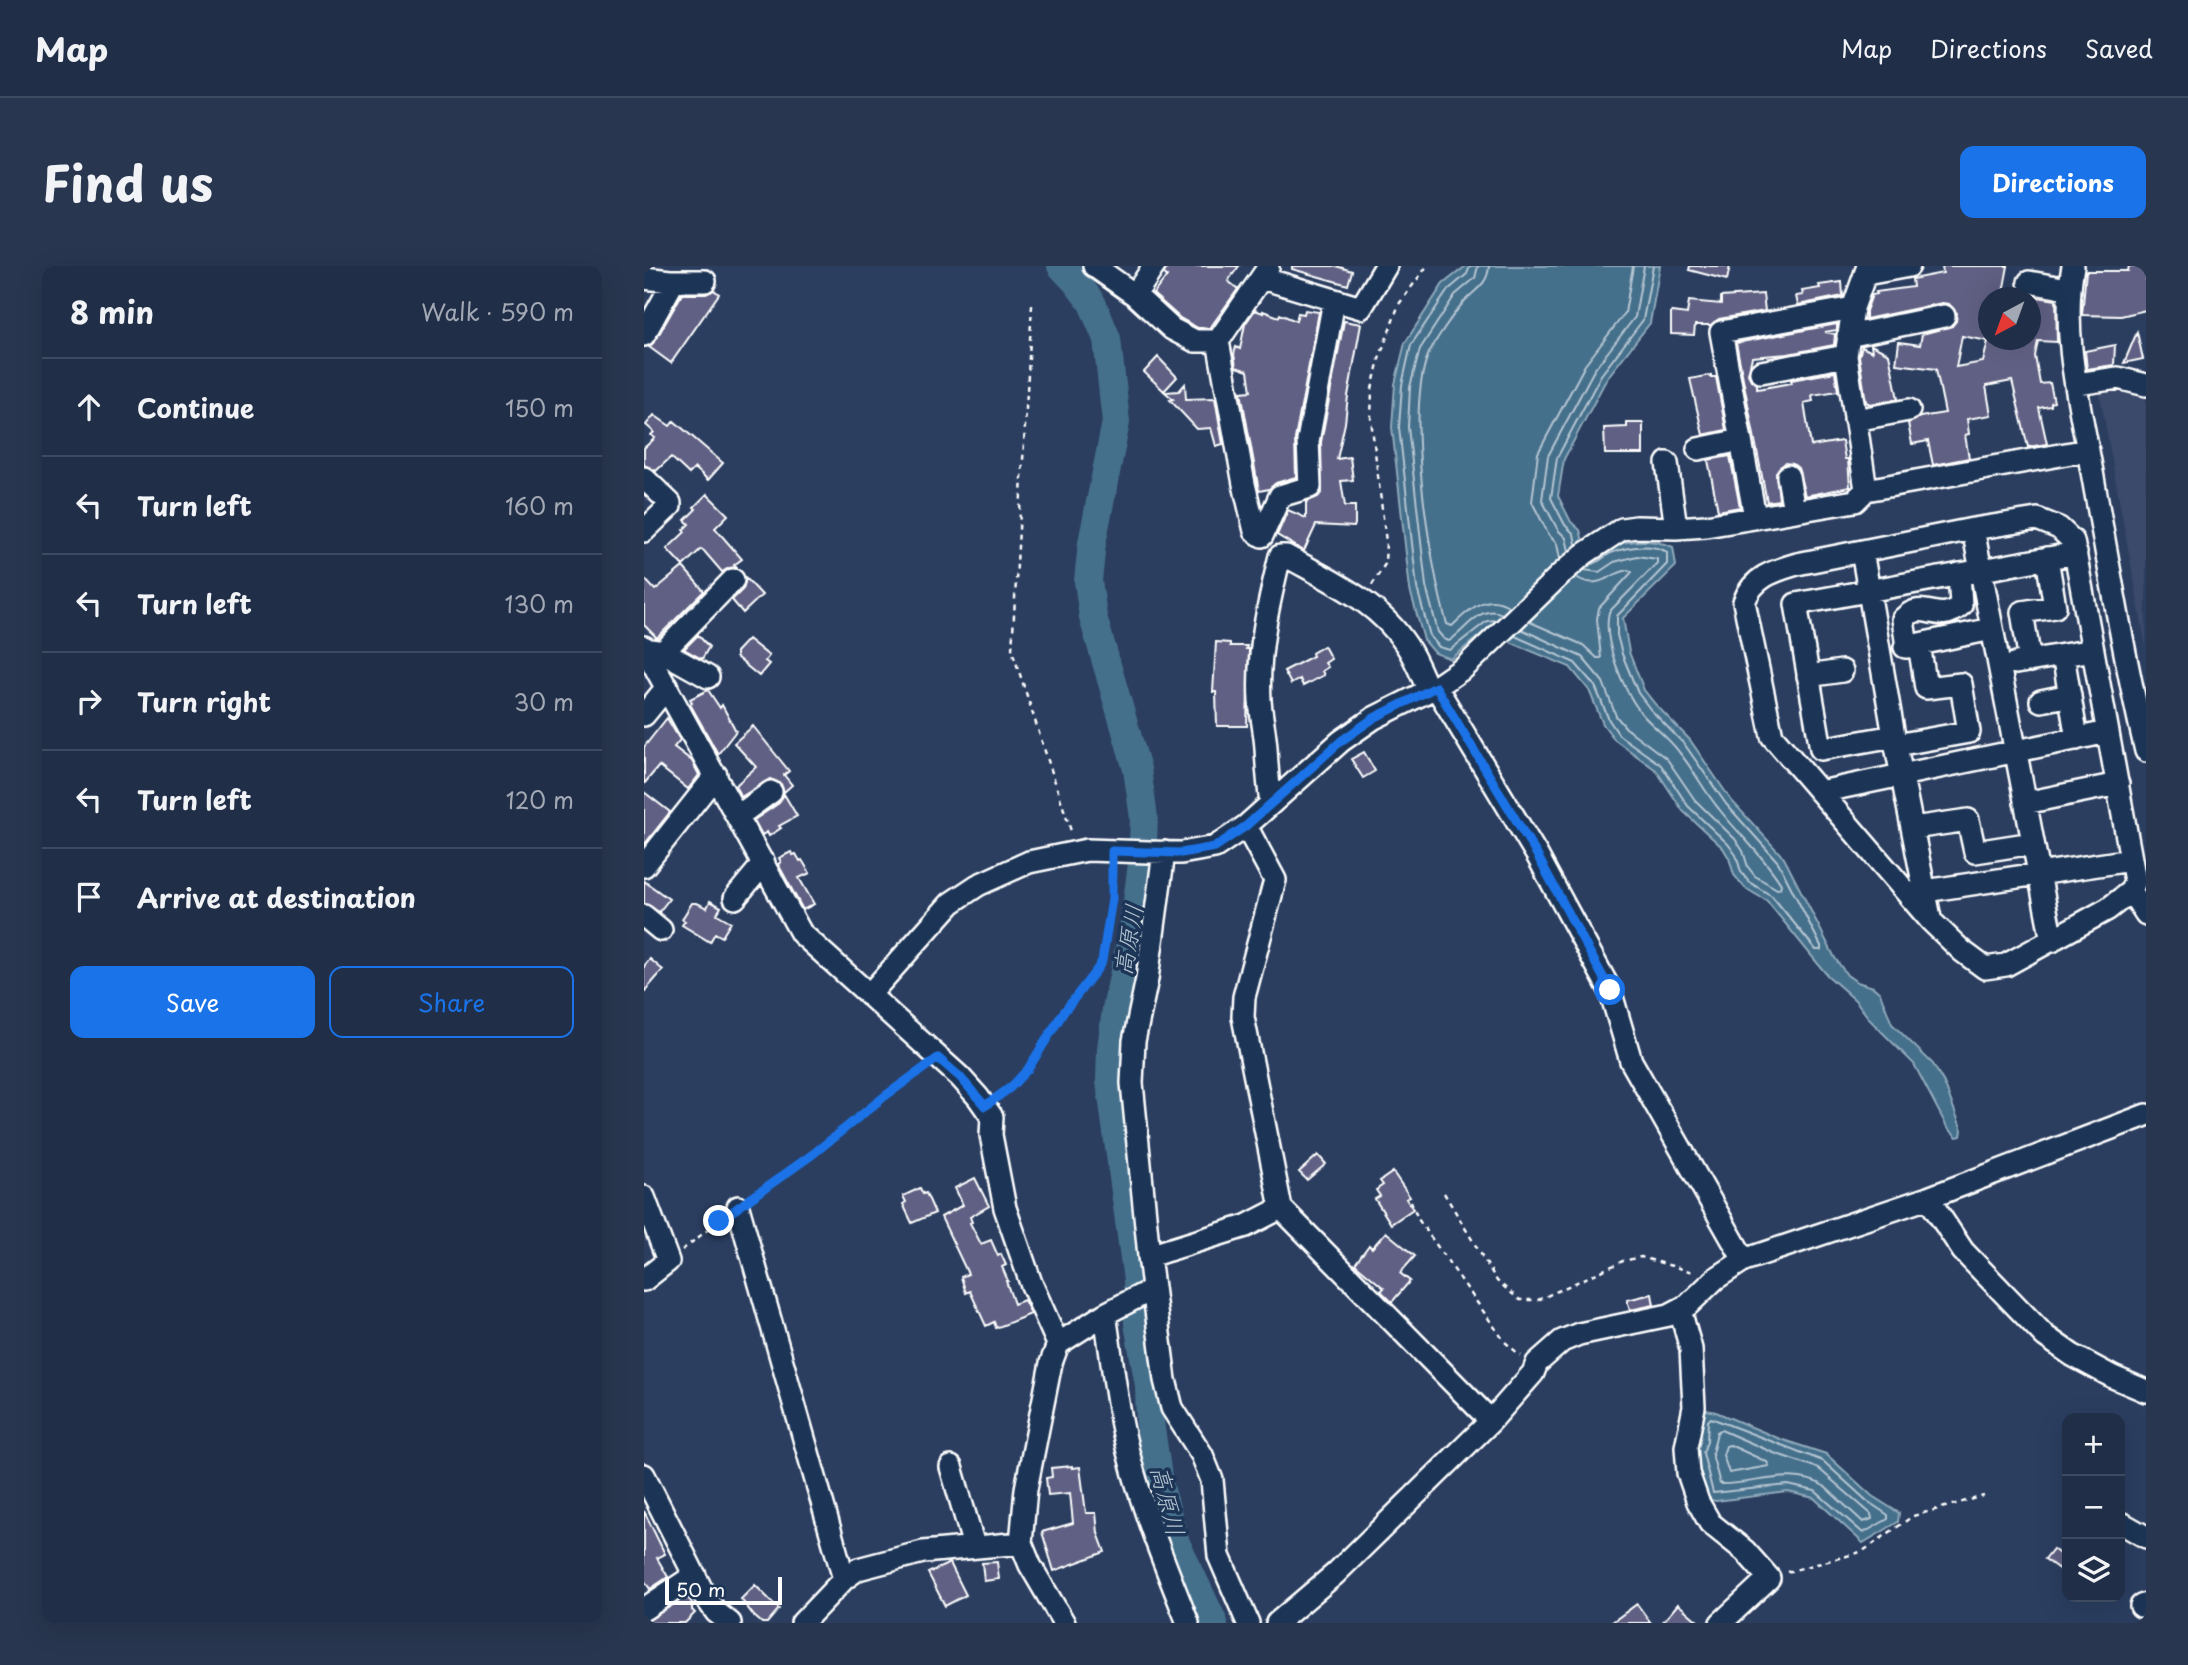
<!DOCTYPE html>
<meta charset="utf-8">
<style>
:root{--surface:#202e48;--page:#28364f;--text:#f1f3f6;--muted:#a2a8b4;--line:#3d4a60;--accent:#1a73e8}
body{margin:0;font-family:"Playpen Sans","Klee One",sans-serif;background:var(--page);color:var(--text)}
.controls{position:absolute;right:21px;bottom:21px;display:grid;overflow:hidden;border-radius:14px;box-shadow:0 7px 28px #0002}
.controls button{width:63px;height:63px;display:grid;place-items:center;padding:0;border:0;border-bottom:2px solid var(--line);background:var(--surface);color:var(--text);font:35px sans-serif}
.compass{position:absolute;left:1334px;top:21px;width:63px;height:63px;border-radius:50%;background:var(--surface);box-shadow:0 7px 28px #0002;rotate:221deg}
.scale{position:absolute;left:21px;bottom:18px;width:117px;box-sizing:border-box;padding-left:7px;border:4px solid #fff;border-top:0;font-size:19px;line-height:24px;white-space:nowrap;color:#fff;-webkit-text-stroke:5px #1d3557;paint-order:stroke}
.stop{position:absolute;width:21px;height:21px;margin:-16px;border:5px solid #1a73e8;border-radius:50%;background:#fff}
.stop.end{background:#1a73e8;border-color:#fff;box-shadow:0 2px 7px #0008}
.list{margin:0;padding:0;list-style:none}
h2{display:flex;justify-content:space-between;align-items:center;height:91px;margin:0;padding:0 28px;font-size:30px}
h2 small{font-size:23px;font-weight:400;color:var(--muted)}
.list li{display:grid;grid-template-columns:46px 1fr auto;gap:21px;align-items:center;box-sizing:border-box;height:98px;padding:0 28px;border-top:2px solid var(--line)}
.list b{display:block;font-size:26px;white-space:nowrap}
.list em{font-size:23px;font-style:normal;color:var(--muted)}
.actions{display:flex;gap:14px;padding:21px 28px}
.actions a{flex:1;padding:16px 0;border:2px solid var(--accent);border-radius:14px;text-align:center;font-size:24px;color:var(--accent)}
.actions .main{background:var(--accent);color:#fff}
.icon{flex:none;width:38px;height:38px;fill:none;stroke:currentColor;stroke-width:2;stroke-linecap:round;stroke-linejoin:round}
.map{position:relative;flex:none;width:1502px;height:1357px;overflow:hidden;border-radius:14px}
header{display:flex;align-items:center;gap:42px;box-sizing:border-box;height:98px;padding:0 35px;background:var(--surface);border-bottom:2px solid var(--line)}
header strong{font-size:33px}
nav{display:flex;gap:38px;margin-inline-start:auto;font-size:24px}
.intro{display:flex;align-items:center;justify-content:space-between;box-sizing:border-box;height:168px;padding:0 42px}
h1{margin:0;font-size:49px}
.button{padding:18px 32px;border-radius:14px;background:var(--accent);color:#fff;font-size:24px;font-weight:700}
main{display:flex;gap:42px;padding:0 42px}
aside{flex:1;background:var(--surface);border-radius:14px;box-shadow:0 7px 28px #0002}
.map>svg:first-child{display:block}
.built{fill:#3b486b}
.water{fill:#456f8c;stroke:#8fa9ba;stroke-width:2}
.lines{fill:none;stroke-linecap:round;stroke-linejoin:round}
.shore{stroke:#b5c5d1;stroke-width:2}
.river{stroke:#456f8c;stroke-width:28}
.building{fill:#616184;stroke:#fff;stroke-width:2;fill-rule:evenodd}
.minor-casing{stroke:#fff;stroke-width:26}
.path{stroke:#fff;stroke-width:2.5;stroke-dasharray:5 5;stroke-linecap:butt}
.minor{stroke:#1d3557;stroke-width:21}
.route{stroke:#1a73e8;stroke-width:9}
.labels{text-anchor:middle;stroke-width:7;stroke-linejoin:round;paint-order:stroke}
.water-label{font-size:24px;font-style:italic;fill:#b5c5d1;stroke:#1d3557}
</style>
<header>
<strong>Map</strong>
<nav><a>Map</a><a>Directions</a><a>Saved</a></nav>
</header>
<div class="intro"><h1>Find us</h1><a class="button">Directions</a></div>
<main>
<aside>
<h2>8 min<small>Walk · 590 m</small></h2>
<ul class="list">
<li><svg class="icon" aria-label="ahead" viewBox="0 0 24 24"><path d="M12 20V5M6 11l6-6 6 6"/></svg><div><b>Continue</b></div><em>150 m</em></li>
<li><svg class="icon" aria-label="left" viewBox="0 0 24 24"><path d="M17 20v-9H6M10 6l-5 5 5 5"/></svg><div><b>Turn left</b></div><em>160 m</em></li>
<li><svg class="icon" aria-label="left" viewBox="0 0 24 24"><path d="M17 20v-9H6M10 6l-5 5 5 5"/></svg><div><b>Turn left</b></div><em>130 m</em></li>
<li><svg class="icon" aria-label="right" viewBox="0 0 24 24"><path d="M7 20v-9h11M14 6l5 5-5 5"/></svg><div><b>Turn right</b></div><em>30 m</em></li>
<li><svg class="icon" aria-label="left" viewBox="0 0 24 24"><path d="M17 20v-9H6M10 6l-5 5 5 5"/></svg><div><b>Turn left</b></div><em>120 m</em></li>
<li><svg class="icon" aria-label="arrive" viewBox="0 0 24 24"><path d="M6 21V4h12l-3 4 3 4H6"/></svg><div><b>Arrive at destination</b></div></li>
</ul>
<div class="actions"><a class="main">Save</a><a>Share</a></div>
</aside>
<div class="map">
<svg width="1502" height="1357" viewBox="0 0 1502 1357">
<rect width="100%" height="100%" fill="#2b3e60"/>
<filter id="ink" filterUnits="userSpaceOnUse"><feTurbulence type="fractalNoise" baseFrequency=".0143" numOctaves="2"/><feDisplacementMap in="SourceGraphic" scale="14" xChannelSelector="R" yChannelSelector="G"/><feConvolveMatrix kernelMatrix="1 2 1 2 8 2 1 2 1" color-interpolation-filters="sRGB"/></filter>
<g filter="url(#ink)">
<path class="built" d="M1457 121 1502 126V381L1455 124Z"/>
<path class="water" d="M822 0H1016L1006 57 963 112 920 193 914 230 927 256 936 264 941 283C973 280 997 268 1029 281L1032 300 979 352 985 386 1000 424 1011 438 1046 474 1087 534 1140 592 1191 692 1203 709 1213 716 1229 721 1236 727 1248 758 1289 798 1300 817 1318 864 1317 870 1313 871 1303 861 1270 798 1227 755 1211 734 1183 709 1123 635 1101 622 1090 609 1085 592 1079 582 1039 545 1012 504 971 474 959 458 945 424 926 401 868 377 847 360 807 393 791 387 780 374 766 324 748 161 751 118 761 77 799 18Z
M1058 1143 1072 1146 1136 1173 1182 1188 1228 1230 1255 1247 1254 1256 1219 1277 1170 1232 1144 1226 1072 1235 1062 1233 1052 1186 1056 1175Z"/>
<g class="lines">
<path class="shore" d="M826 0 823 8 804 24 767 79 758 119 755 161 773 322 786 370 795 381 806 384 843 355 851 354
M834 0 831 12 811 29 776 83 766 121 764 161 782 320 794 366 800 373 805 375C822 364 837 337 858 348
M845 0C844 20 829 24 818 38 808 50 792 73 785 87 760 143 786 299 803 358L808 360C825 344 842 325 866 341
M932 278 930 268 921 259 907 232 913 192 957 109 999 54 1009 0
M925 285 922 272 914 264 898 234 904 190 950 104 991 51 1000 0
M916 293 913 278 905 269 888 236 894 187 941 99 981 47 989 0
M886 356 939 379 953 392H957L953 353 955 342 988 306 984 304C964 308 954 325 932 311
M877 363 938 391 959 416 972 450 982 462 1023 493 1051 534 1091 573 1099 585 1104 601 1111 610 1133 623 1136 622 1137 618C1120 590 1095 569 1075 543 1060 525 1050 504 1035 486 1024 471 1009 461 997 447 980 425 958 375 965 346L1013 297V293L993 290 970 296 955 306 940 304
M871 370 931 397 951 420 965 454 975 469 1017 499 1044 540 1084 578 1092 589 1097 606 1105 616 1128 630 1172 684H1177V680L1134 596 1082 538 1041 479 1006 443 994 427 978 388 973 369V350L1023 298V286C1006 277 984 281 967 287 959 290 956 297 947 298
M1067 1152 1179 1195 1223 1235 1244 1249V1253L1219 1267 1171 1225 1144 1219 1069 1227 1059 1187 1063 1175 1064 1155Z
M1077 1164 1130 1187 1174 1202 1227 1248 1228 1253 1219 1256 1180 1220C1148 1201 1111 1219 1076 1218L1068 1188 1073 1166Z
M1086 1179 1123 1196 1125 1200 1085 1207 1079 1189 1082 1180Z"/>
<path class="river" d="M417 0 433 17 448 37 463 73 472 156 448 277 444 315 449 351 493 503 500 552 498 598 489 665 472 743 467 783 466 815 493 1014 494 1057 505 1119 506 1156 515 1217 531 1275 570 1357"/>
</g>
<path class="building" d="M523 0H595L584 15 594 23 566 62H554L536 52 509 28 523 10 520 8Z
M648 0H692L708 5 704 19 648 3Z
M1046 0H1086L1083 14 1045 4Z
M1298 0H1364L1358 32H1345V74H1387L1389 41 1387 40V30L1412 34 1413 76 1394 75 1391 90 1396 118 1406 117 1410 136 1407 137V140L1395 142 1403 178 1384 181 1368 115 1342 120 1347 149 1323 153 1325 168 1321 169 1325 192 1289 199 1284 175 1268 178 1264 157 1276 151 1301 147 1292 103 1252 98 1255 76 1276 79 1278 68 1308 60 1312 55 1313 47 1305 38 1298 37 1222 53V45L1228 29 1233 28 1232 26 1269 21 1268 13 1299 7ZM1318 70 1344 75 1339 96 1312 101Z
M1485 0H1502V44L1477 50 1438 49 1442 5H1484Z
M1198 16 1199 30 1154 39 1152 30 1159 29 1158 25 1176 22 1175 19Z
M70 24 75 28 27 97 5 81 11 75 38 28H62Z
M1119 28 1121 45 1075 53 1067 59H1051L1050 69 1027 68V46L1043 48 1045 35 1077 38V31Z
M611 44 619 47V45L635 51 636 48 652 55 654 47 660 48 661 44 675 46 651 173 652 211 632 217 625 223 615 225 597 126 607 125 604 105 592 101 590 88 592 81 596 83 601 58Z
M700 55 717 58 704 130 701 157 693 193 706 191 709 214 697 215 701 240H711V258L710 261 672 259 660 285 633 269 644 244 662 252V236L674 231 678 226 677 176Z
M1193 58V64L1181 66 1191 68 1190 79 1144 88 1108 91 1104 108 1107 114 1113 118V123L1148 117 1147 114 1191 106 1194 125 1168 129 1169 135 1160 137 1167 180 1198 175 1201 193H1204L1206 221 1161 230 1154 202 1149 198 1141 197 1132 206 1135 234 1123 236 1092 77Z
M1493 66 1499 93 1480 97Z
M1227 79 1245 88 1254 133 1226 138 1222 136 1215 90 1218 81 1228 86Z
M1471 79 1470 99 1443 103 1441 85Z
M514 91 533 111 520 125 500 106Z
M1067 109V111H1072L1082 164 1059 169 1046 113Z
M541 118 542 133 571 132 579 178 572 180 567 162 553 163 526 134 529 133 521 126 535 125Z
M10 149 26 160 30 155 79 197 64 214 51 202 45 208 27 191 12 205 0 199V182L11 172 7 169 10 166 2 159Z
M983 157H999V188H961L960 162 983 161Z
M1086 190 1096 241 1074 245 1064 194Z
M63 228 84 249 71 262 98 293 90 299 92 301 85 302 78 306 60 285 57 283 39 300 23 283 41 266 39 264 45 258 41 254 52 243 50 241Z
M39 301 60 325 13 372 0 359V312L11 324Z
M102 312 118 329 99 347 88 334 99 323Z
M54 369 65 381 58 393 40 383Z
M104 373 125 390 121 395 125 398 115 410 92 391V386Z
M572 376 586 377V380H603L602 383H605L603 460H573L572 426H569Z
M680 380 687 393 681 397 684 401 678 405 680 409 659 420 656 413 647 418 640 405 669 390 668 387Z
M64 424 76 442 78 439 92 465 74 488 46 438 48 437 46 433Z
M23 452 36 474 30 481 48 495 55 509 44 523 15 500 0 518V481Z
M109 460 145 505 140 509 148 519 140 526 137 518 126 513 97 531 91 520 112 501 90 477Z
M720 486 731 505 719 512 707 493Z
M0 526 26 546 0 579Z
M140 528 153 550 135 560 137 562 125 570 123 566 118 569 110 554 135 537Z
M147 586 149 589 152 588 156 595 158 594 166 607 155 612 170 638 159 644 134 598 137 596 135 592Z
M0 615 25 633 15 646 0 637Z
M66 635 77 641 73 648 87 656 78 671 71 667 66 676 38 659 41 655 38 653 48 637H53L63 642Z
M6 693 19 704 0 726V700Z
M674 889 682 898 663 914 655 906Z
M749 906 766 931 762 933 769 943 747 958 731 933 736 930 732 924 739 919 736 915Z
M331 912 345 940 326 951 328 956 326 957 337 978 347 974 354 990 357 988 362 999 358 1001 364 1015H362L370 1038 380 1034 387 1048 352 1062 350 1056 342 1060 326 1025 322 1027 317 1011 324 1008 297 951 319 939 311 922Z
M276 922 279 928 282 927 291 947 268 957 259 938 262 936 259 930Z
M742 966 771 990 756 1007 766 1015 748 1036 737 1025 740 1022 711 998 725 979 728 982Z
M1008 1028 1010 1039 986 1044 983 1034Z
M428 1200V1202L436 1201 442 1247H452L454 1267 461 1286 410 1305 398 1266 429 1257 426 1227 404 1229 402 1212 408 1211 407 1202Z
M0 1245 21 1288 13 1292 24 1311 6 1323 0 1314Z
M1409 1283 1423 1294V1309L1401 1293Z
M353 1296 355 1313 340 1315 338 1297Z
M306 1297 322 1329 301 1340 284 1307Z
M111 1319 135 1343 123 1357H118L110 1350 97 1333Z
M40 1332H44L48 1337V1344L51 1347 41 1357H0Z
M993 1338 1007 1357H967Z
M1034 1338 1056 1357H1018Z"/>
<g class="lines">
<g class="minor-casing">
<path id="minor" d="M450 0 491 29 528 63 551 75H574L600 218 611 265 618 270 636 230 666 221 664 175 690 35
M1429 0C1416 69 1438 148 1450 217 1466 307 1481 396 1502 485
M1222 8 1265 0
M0 12 26 15V22L0 69
M618 12 717 42 742 0
M26 15H61
M1385 16 1424 23
M491 29 510 0
M1204 70 1300 50
M574 75 624 2
M1117 106 1202 90
M1433 118 1474 112 1502 119
M1211 154 1265 144
M1054 183 1097 174
M1023 197 1032 262
M1144 210 1150 245
M0 212 26 237V240L0 265
M1222 224 1202 90 1209 42 1224 0
M1111 251 1077 66 1209 42
M1393 253 1415 262 1429 275 1491 615 1487 625 1464 643 1362 699 1341 702 1318 685 1287 655 1128 470 1100 336C1109 311 1129 305 1153 298L1329 263Z
M1329 263 1408 675
M1218 285 1250 470 1286 652
M0 381 157 667 316 811 334 831 348 851 347 869 361 942 387 1017 414 1078
M1261 381 1348 363
M1263 381 1259 353C1281 331 1293 361 1317 339L1315 308
M6 384 19 386 64 411
M19 386 89 314
M1419 389 1433 473
M1386 395 1378 346 1411 341 1403 292
M1372 397 1449 384
M1164 410 1198 405
M792 421 893 589 966 724 987 795 1100 994 1284 932 1502 849
M1397 435 1426 429
M0 449 23 421
M1250 470 1177 483 1152 338 1432 287
M1252 479 1325 466 1317 418 1282 422 1275 378
M1176 526 1464 466
M627 536C624 518 623 501 622 482 621 466 617 450 616 434 613 385 625 336 636 290H642C687 315 735 336 763 380 772 394 778 410 785 425
M1381 537 1474 518
M94 550 127 526
M602 560 631 614 600 731 599 751 637 942 847 1155
M1269 562 1324 554 1331 586 1389 577
M520 586 503 713 490 775 488 817 505 990 521 1114 528 1142 558 1189 568 1214 575 1290 604 1357
M0 600 72 509
M1281 625 1487 594
M1487 625 1502 648
M91 632 120 597
M0 650 17 664
M225 729 307 637 334 619 385 596 443 584 537 587 571 581 602 560 697 475 730 452 792 421 821 401 917 308 940 288 978 263 992 261 1032 262 1062 260 1211 235 1222 224 1444 184
M0 931 24 995 0 1014
M1284 932 1319 985 1401 1070 1428 1089 1469 1111 1502 1125
M94 941 200 1313
M505 990 602 960 637 942
M1036 1044 1047 1083 1050 1141 1042 1181 1044 1207 1054 1236 1066 1257 1101 1285 1125 1312 1077 1357
M461 1048C467 1086 471 1126 479 1164 493 1231 519 1294 544 1357
M307 1201 330 1280
M0 1209 62 1332 72 1346 86 1357
M1479 1258 1502 1271
M1497 1340 1502 1338
M0 1343 51 1309
M158 1357 200 1313 214 1303 279 1286 377 1277
M420 1357 386 1299 377 1277 382 1223 407 1097 414 1078 461 1048 509 1023
M633 1357 691 1308 847 1155 889 1107 893 1097 918 1075 935 1068 1025 1049 1044 1039 1071 1013 1100 994"/>
</g>
<path class="path" d="M388 39 368 384 428 568
M728 319 741 298 742 276 727 153 728 123 735 93 755 38 783 0
M355 830C385 808 398 776 419 746 429 731 442 717 454 702L458 695 468 633V604
M800 927 853 1015 876 1034H894L979 995 997 991 1052 1007
M108 932C166 890 221 845 279 803
M767 935 774 953 861 1076 877 1090
M38 984 79 952
M1143 1306 1210 1288 1219 1285 1269 1250 1340 1230"/>
<use href="#minor" class="minor"/>
</g>
</g>
<g class="lines" filter="url(#ink)">
<path class="route" d="M75 955 169 888 241 830 294 792 316 811 341 840 367 821 384 803 419 747 454 702 458 695 468 633V585L537 587 571 581 602 560 697 475 730 452 792 421 893 589 966 724"/>
</g>
<g class="labels">
<g class="water-label">
<text transform="translate(485 674) rotate(-80)" y="8">高原川</text>
<text transform="translate(523 1235) rotate(76)" y="8">高原川</text>
</g>
</g>
</svg>
<div class="controls">
<button>+</button>
<button>−</button>
<button><svg class="icon" aria-label="layers" viewBox="0 0 24 24"><path d="M12 4l9 5-9 5-9-5zM3 14l9 5 9-5"/></svg></button>
</div>
<svg class="compass" viewBox="-18 -18 36 36"><path d="M0-13l5 13h-10z" fill="#e53935"/><path d="M0 13l5-13h-10z" fill="#a2a8b4"/></svg>
<div class="scale">50 m</div>
<div class="stop" style="left:966px;top:724px"></div>
<div class="stop end" style="left:75px;top:955px"></div>
</div>
</main>
